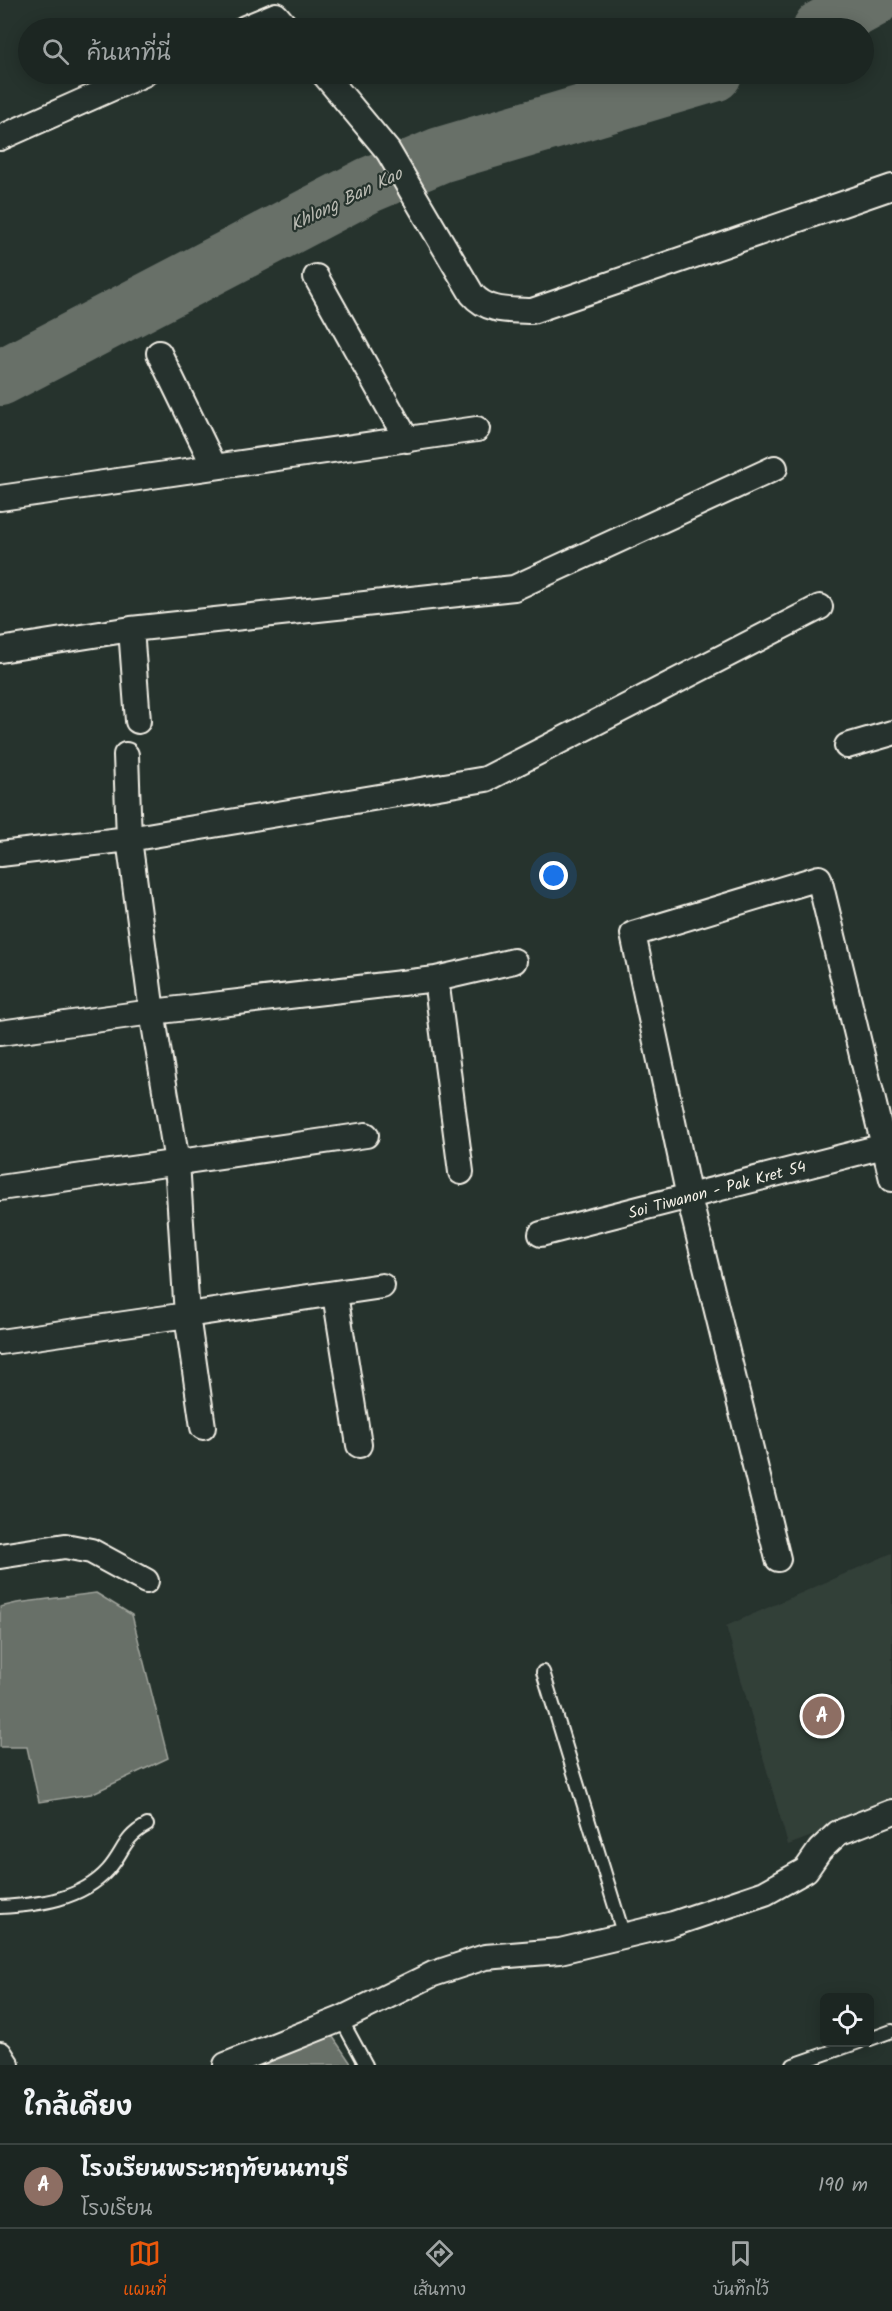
<!DOCTYPE html>
<html lang="th">
<meta charset="utf-8">
<style>
:root{--surface:#1c2622;--page:#252e2a;--text:#f1f3f6;--muted:#a0a5a5;--line:#3a4340;--accent:#ea580c}
body{margin:0;font-family:Kalam,"Playpen Sans Thai",sans-serif;background:var(--page);color:var(--text)}
.controls{position:absolute;right:18px;bottom:18px;display:grid;overflow:hidden;border-radius:9px;box-shadow:0 3px 15px #0003}
.controls button{width:54px;height:54px;display:grid;place-items:center;padding:0;border:0;border-bottom:2px solid var(--line);background:var(--surface);color:var(--text);font:30px sans-serif}
.you{position:absolute;left:554px;top:876px;width:21px;height:21px;margin:-15px;border:4px solid #fff;border-radius:50%;background:#1a73e8;box-shadow:0 0 0 9px #1a73e833}
.badge{display:grid;place-items:center;width:39px;height:39px;border-radius:50%;background:var(--accent);color:#fff;font-size:20px;font-weight:700}
.pin{position:absolute;translate:-50% -50%;border:3px solid #fff;box-shadow:0 2px 6px #0006}
.list{margin:0;padding:0;list-style:none}
h2{display:flex;justify-content:space-between;align-items:center;height:78px;margin:0;padding:0 24px;font-size:26px}
h2 small{font-size:20px;font-weight:400;color:var(--muted)}
.list li{display:grid;grid-template-columns:39px 1fr auto;gap:18px;align-items:center;box-sizing:border-box;height:84px;padding:0 24px;border-top:2px solid var(--line)}
.list b{display:block;font-size:22px;white-space:nowrap}
.list p{margin:0;font-size:20px;white-space:nowrap;color:var(--muted)}
.list em{font-size:20px;font-style:normal;color:var(--muted)}
.icon{flex:none;width:33px;height:33px;fill:none;stroke:currentColor;stroke-width:2;stroke-linecap:round;stroke-linejoin:round}
.map{position:relative;flex:none;width:892px;height:2065px;overflow:hidden}
.search{position:absolute;background:var(--surface);box-shadow:0 3px 15px #0003;left:18px;right:18px;top:18px;height:66px;display:flex;align-items:center;gap:15px;box-sizing:border-box;padding:0 21px;border-radius:33px;color:var(--muted);font-size:22px}
.sheet{height:162px;background:var(--surface)}
nav{display:flex;justify-content:space-around;align-items:center;box-sizing:border-box;height:84px;border-top:2px solid var(--line);background:var(--surface);font-size:16px;color:var(--muted)}
nav a{display:grid;justify-items:center;gap:3px}
nav .on{color:var(--accent)}
.map>svg:first-child{display:block}
.built{fill:#333f39}
.water{fill:#676f68;stroke:#9fa39b;stroke-width:1.5}
.lines{fill:none;stroke-linecap:round;stroke-linejoin:round}
.river{stroke:#676f68;stroke-width:56}
.lane-casing{stroke:#f4f1e8;stroke-width:16}
.street-casing{stroke:#f4f1e8;stroke-width:28}
.lane{stroke:#26332d;stroke-width:12}
.street{stroke:#26332d;stroke-width:24}
.labels{text-anchor:middle;stroke-width:4.5;stroke-linejoin:round;paint-order:stroke}
.street-label{font-size:16px;fill:#f4f1e8;stroke:#26332d}
.water-label{font-size:18px;font-style:italic;fill:#bcbdb5;stroke:#26332d}
</style>
<div class="map">
<svg width="892" height="2065" viewBox="0 0 892 2065">
<rect width="100%" height="100%" fill="#26332d"/>
<filter id="ink" filterUnits="userSpaceOnUse"><feTurbulence type="fractalNoise" baseFrequency=".0167" numOctaves="2"/><feDisplacementMap in="SourceGraphic" scale="12" xChannelSelector="R" yChannelSelector="G"/><feConvolveMatrix kernelMatrix="1 2 1 2 8 2 1 2 1" color-interpolation-filters="sRGB"/></filter>
<g filter="url(#ink)">
<path class="built" d="M892 1553V1806L788 1845 726 1626Z"/>
<path class="water" d="M96 1593 132 1615 168 1758 91 1794 39 1802 27 1747H0V1607L17 1603Z
M323 2034 333 2037 352 2065H244Z"/>
<g class="lines">
<path class="river" d="M821 28 872 0
M0 378 369 185 440 155 714 74"/>
<g class="lane-casing">
<path id="lane" d="M543 1672 624 1936
M0 1907C38 1905 81 1900 108 1870 124 1852 123 1838 147 1825
M341 2019 366 2065
M870 2039 892 2031
M793 2065 859 2042"/>
</g>
<g class="street-casing">
<path id="street" d="M245 28 276 15 287 28
M324 74 388 151 472 294C487 312 510 310 532 311L892 187
M0 138 144 74
M316 277 407 440
M159 353 214 466
M0 498 477 429
M131 629 138 721
M0 650 131 629 514 588 775 468
M847 746 892 733
M0 854 129 839 486 779 820 607
M436 979 461 1172
M0 1033 152 1012 436 979 514 961
M0 1188 366 1135
M541 1234 892 1144
M335 1294 359 1445
M0 1342 187 1315 177 1162 152 1012 129 839 126 755
M203 1427 187 1315 382 1286
M0 1556 65 1546 91 1551 146 1581
M778 1559 689 1197 633 934 819 878 892 1179
M0 2054 7 2065
M226 2065 341 2019 433 1974 485 1957 560 1951 673 1924 765 1893 806 1870 820 1850 838 1833 892 1812"/>
</g>
<use href="#lane" class="lane"/>
<use href="#street" class="street"/>
</g>
</g>
<g class="labels">
<g class="street-label">
<text transform="translate(717 1189) rotate(-15)" y="6">Soi Tiwanon - Pak Kret 54</text>
</g>
<g class="water-label">
<text transform="translate(346 199) rotate(-26)" y="6">Khlong Ban Kao</text>
</g>
</g>
</svg>
<div class="controls">
<button><svg class="icon" aria-label="locate" viewBox="0 0 24 24"><circle cx="12" cy="12" r="6"/><path d="M12 2v4M12 18v4M2 12h4M18 12h4"/></svg></button>
</div>
<div class="you"></div>
<div class="pin badge" style="left:822px;top:1716px;background:#8d6e63">A</div>
<div class="search"><svg class="icon" aria-label="search" viewBox="0 0 24 24"><circle cx="10" cy="10" r="6"/><path d="M15 15l6 6"/></svg>ค้นหาที่นี่</div>
</div>
<section class="sheet">
<h2>ใกล้เคียง<small></small></h2>
<ul class="list">
<li><span class="badge" style="background:#8d6e63">A</span><div><b>โรงเรียนพระหฤทัยนนทบุรี</b><p>โรงเรียน</p></div><em>190 m</em></li>
</ul>
</section>
<nav>
<a class="on"><svg class="icon" aria-label="map" viewBox="0 0 24 24"><path d="M3 6l6-2 6 2 6-2v14l-6 2-6-2-6 2zM9 4v14M15 6v14"/></svg>แผนที่</a>
<a><svg class="icon" aria-label="directions" viewBox="0 0 24 24"><path d="M12 3l9 9-9 9-9-9zM9 14v-3h6M13 9l2 2-2 2"/></svg>เส้นทาง</a>
<a><svg class="icon" aria-label="saved" viewBox="0 0 24 24"><path d="M7 4h10v16l-5-4-5 4z"/></svg>บันทึกไว้</a>
</nav>
